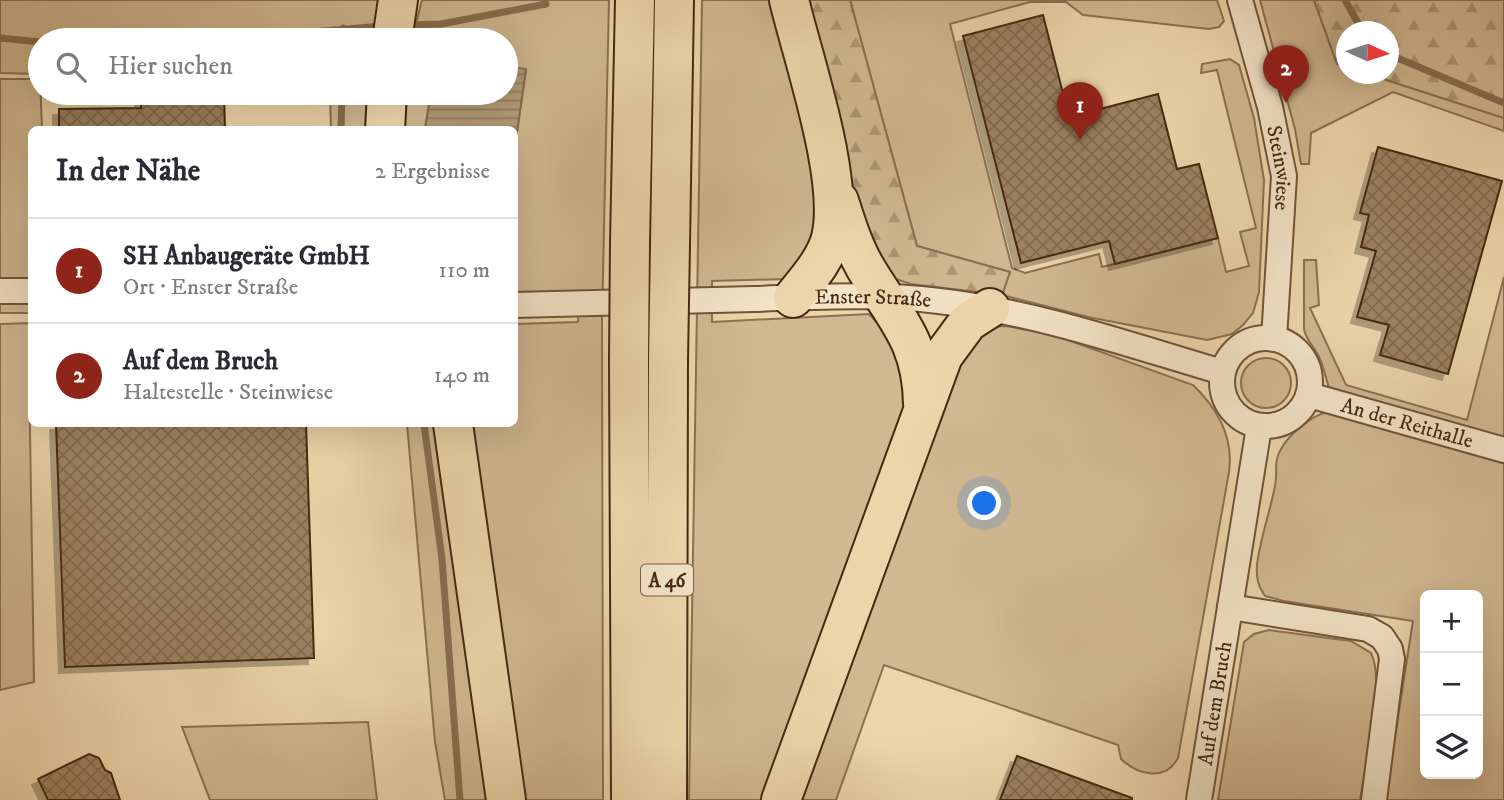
<!DOCTYPE html>
<html lang="de">
<meta charset="utf-8">
<style>
:root{--surface:#fff;--page:#f2f2f3;--text:#2b2b33;--muted:#7c7c81;--line:#e1e1e2;--accent:#8f2418}
body{margin:0;font-family:"IM FELL DW Pica",serif;background:var(--page);color:var(--text)}
.controls{position:absolute;right:21px;bottom:21px;display:grid;overflow:hidden;border-radius:10px;box-shadow:0 7px 28px #0002}
.controls button{width:63px;height:63px;display:grid;place-items:center;padding:0;border:0;border-bottom:2px solid var(--line);background:var(--surface);color:var(--text);font:35px sans-serif}
.compass{position:absolute;left:1336px;top:21px;width:63px;height:63px;border-radius:50%;background:var(--surface);box-shadow:0 7px 28px #0002;rotate:93deg}
.you{position:absolute;left:985px;top:504px;width:24px;height:24px;margin:-18px;border:5px solid #fff;border-radius:50%;background:#1a73e8;box-shadow:0 0 0 10px #1a73e833}
.badge{display:grid;place-items:center;width:46px;height:46px;border-radius:50%;background:var(--accent);color:#fff;font-size:23px;font-weight:700}
.pin{position:absolute;translate:-50% -58px;filter:drop-shadow(0 2px 4px #0008)}
.pin::after{content:'';position:absolute;top:37px;width:24px;height:21px;background:inherit;clip-path:polygon(0 0,100% 0,50% 100%)}
.list{margin:0;padding:0;list-style:none}
h2{display:flex;justify-content:space-between;align-items:center;height:91px;margin:0;padding:0 28px;font-size:30px}
h2 small{font-size:23px;font-weight:400;color:var(--muted)}
.list li{display:grid;grid-template-columns:46px 1fr auto;gap:21px;align-items:center;box-sizing:border-box;height:105px;padding:0 28px;border-top:2px solid var(--line)}
.list b{display:block;font-size:26px;white-space:nowrap}
.list p{margin:0;font-size:23px;white-space:nowrap;color:var(--muted)}
.list em{font-size:23px;font-style:normal;color:var(--muted)}
.icon{flex:none;width:38px;height:38px;fill:none;stroke:currentColor;stroke-width:2;stroke-linecap:round;stroke-linejoin:round}
.map{position:relative;flex:none;width:1504px;height:800px;overflow:hidden}
.search{position:absolute;background:var(--surface);box-shadow:0 7px 28px #0002;left:28px;top:28px;width:490px;height:77px;display:flex;align-items:center;gap:18px;box-sizing:border-box;padding:0 24px;border-radius:38px;color:var(--muted);font-size:26px}
.panel{position:absolute;background:var(--surface);box-shadow:0 7px 28px #0002;left:28px;top:126px;width:490px;height:301px;border-radius:10px}
.map>svg:first-child{display:block}
.grass{fill:#d1b891;stroke:#8c7051;stroke-width:2;fill-rule:evenodd}
.forest{fill:url(#forest-firs);stroke:#8c7051;stroke-width:2}
.water{fill:url(#water-rules);stroke:#886d4e;stroke-width:2}
.lines{fill:none;stroke-linecap:round;stroke-linejoin:round}
.stream{stroke:#886d4e;stroke-width:7}
.building{fill:url(#building-cross-hatch);stroke:#462911;stroke-width:2;filter:url(#shadow)}
.minor-casing{stroke:#705438;stroke-width:28}
.motorway-casing{stroke:#462911;stroke-width:42}
.minor{stroke:#f3e4c8;stroke-width:24}
.motorway{stroke:#edd5ab;stroke-width:38}
.motorway-bridge-casing{stroke:#462911;stroke-width:42;stroke-linecap:butt}
.motorway-bridge{stroke:#edd5ab;stroke-width:38}
.labels{text-anchor:middle;stroke-width:6;stroke-linejoin:round;paint-order:stroke}
.shield{fill:#f3e4c8;stroke:#7a6148;stroke-width:2}
.shield-label{font-size:19px;font-weight:bold;fill:#462911}
.street-label{font-size:21px;fill:#462911;stroke:#f3e4c8}
</style>
<div class="map">
<svg width="1504" height="800" viewBox="0 0 1504 800">
<defs>
<pattern id="forest-firs" width="22" height="20" patternUnits="userSpaceOnUse" patternTransform="scale(1.75)"><rect width="22" height="20" fill="#d1b891"/><path d="M5 1l3.5 6h-7zM16 11l3.5 6h-7z" fill="#ab9675"/></pattern>
<pattern id="water-rules" width="6" height="5" patternUnits="userSpaceOnUse" patternTransform="scale(1.75)"><rect width="6" height="5" fill="#b49b77"/><path d="M0 2.5h6" fill="none" stroke="#947e60"/></pattern>
<pattern id="building-cross-hatch" width="8" height="8" patternUnits="userSpaceOnUse" patternTransform="scale(1.75)"><rect width="8" height="8" fill="#9d8261"/><path d="M0 0l8 8M0 8l8-8" fill="none" stroke="#826a4f"/></pattern>
<filter id="shadow"><feDropShadow dx="-6" dy="6" stdDeviation="0" flood-color="#0004"/></filter>
</defs>
<rect width="100%" height="100%" fill="#edd5ab"/>
<filter id="stains"><feTurbulence type="fractalNoise" baseFrequency=".00286" numOctaves="4"/><feColorMatrix values="0 0 0 0 .2 0 0 0 0 .09 0 0 0 0 .02 0 0 0 .5 -.17"/></filter>
<radialGradient id="worn" r=".72"><stop offset=".6" stop-color="#630" stop-opacity="0"/><stop offset="1" stop-color="#630" stop-opacity=".3"/></radialGradient>
<path class="grass" d="M0 0H383L378 40H331V33L310 34 309 40H40V74L0 73Z
M422 0H609L602 321 603 800H516L465 424H514L515 324 578 322 579 293 515 294V146L526 70 506 66V40H412Z
M702 0H777L822 187 817 248 787 279 712 281V322L869 314 903 350 908 411 770 800H689Z
M850 0H1217L1224 21 1219 27 1209 29 1083 15 1066 2H1030L950 24 1012 268 1025 273 1099 254 1102 267 1218 238 1226 272 1249 266 1240 232 1256 228 1217 70 1201 73 1202 64 1230 59 1239 65 1254 118 1264 180 1259 292 1253 313 1243 325 1232 334 1207 340 1088 317 1002 295 1010 272 917 246Z
M1260 0H1314L1337 63 1346 67V74H1368L1504 118V131L1393 92 1311 133 1309 164H1301L1295 129Z
M0 79H40L42 129 32 130 31 279 0 280Z
M330 93H374L372 129H331Z
M406 93H431L425 129 402 130Z
M1304 260H1316L1319 305 1310 308 1346 385 1467 420 1504 277V441L1332 394C1325 381 1325 367 1318 355 1313 345 1306 340 1304 329Z
M31 302V313H0V303Z
M31 323V367L29 368 34 682 0 690V324Z
M1006 326 1054 335 1193 385C1218 409 1234 437 1229 472L1178 758C1165 782 1138 775 1121 759L1118 745 884 665 836 800H801L952 362 988 327Z
M1241 383a25 25 0 1 1 50 0a25 25 0 1 1-50 0Z
M1331 411 1504 456V800H1385L1413 621 1284 601 1265 596C1258 586 1256 578 1257 565 1260 539 1270 512 1275 486 1278 472 1273 462 1281 449 1290 433 1313 414 1331 411ZM1425 595H1478V774H1425Z
M407 424H438L494 800H445L435 742Z
M1269 630 1351 641 1371 653C1386 682 1365 766 1360 800H1218L1244 642 1254 634Z
M368 722 377 800H210L182 727Z"/>
<path class="forest" d="M805 0H850L917 246 1010 272 1002 295 911 284 889 277 857 223Z
M1314 0H1504V118L1368 74H1388V32H1346V67L1337 64Z"/>
<path class="water" d="M506 66 526 69 515 146 514 130 425 129 431 93H506Z"/>
<g class="lines">
<path class="stream" d="M1345 0 1363 32
M405 25 441 24 546 4
M0 38 40 42
M220 40 382 26
M343 40V28
M1388 54 1504 103
M341 130 342 93
M424 424 442 559 460 800"/>
</g>
<path class="building" d="M1043 15 1069 117 1158 94 1177 169 1199 164 1218 238 1115 264 1109 241 1021 263 963 36Z
M141 93H224L225 130H59V109L141 108Z
M1378 147 1502 181 1448 374 1380 355 1389 325 1357 317 1376 251 1361 247 1369 215 1360 213Z
M56 424H306L314 658 65 667Z
M89 754 99 758 105 770 111 773 120 800H48L38 779Z
M1017 756 1132 798V800H1000Z"/>
<g class="lines">
<g class="minor-casing">
<g id="minor">
<path id="s1" d="M1240 0 1270 107 1284 176 1274 339"/>
<path d="M0 291H32"/>
<path id="s2" d="M514 305C594 303 674 301 754 299 815 297 878 293 939 301 1036 312 1130 345 1222 372"/>
<circle cx="1266" cy="382" r="44"/>
<path id="s3" d="M1309 395 1504 450"/>
<path d="M1230 607 1368 629 1382 637 1390 649 1392 659 1374 800"/>
<path id="s4" d="M1199 800 1259 427"/>
</g>
</g>
<g class="motorway-casing">
<path id="motorway" d="M789 0C804 62 845 180 831 238 825 261 807 280 793 298
M392 40 398 0
M385 130 387 93
M839 201C846 223 853 246 865 267 895 318 922 340 923 404
M630 243 635 0
M670 244 674 0
M629 360 631 800
M453 424 506 800
M667 800 668 360
M781 800 943 356 968 322 990 308"/>
</g>
<use href="#minor" class="minor"/>
<use href="#motorway" class="motorway"/>
<g class="motorway-bridge-casing">
<path id="motorway-bridge" d="M629 360 630 243
M668 360 670 244"/>
</g>
<use href="#motorway-bridge" class="motorway-bridge"/>
</g>
<g class="labels">
<rect class="shield" x="641" y="564.5" width="52" height="31" rx="5"/>
<g class="shield-label">
<text x="667" y="587">A 46</text>
</g>
<g class="street-label">
<text dy="7" stroke="none"><textPath href="#s1" startOffset="173">Steinwiese</textPath></text>
<text dy="7" stroke="none"><textPath href="#s2" startOffset="359">Enster Straße</textPath></text>
<text dy="7" stroke="none"><textPath href="#s3" startOffset="102">An der Reithalle</textPath></text>
<text dy="7" stroke="none"><textPath href="#s4" startOffset="98">Auf dem Bruch</textPath></text>
</g>
</g>
<rect width="100%" height="100%" filter="url(#stains)"/>
<rect width="100%" height="100%" fill="url(#worn)"/>
</svg>
<div class="controls">
<button>+</button>
<button>−</button>
<button><svg class="icon" aria-label="layers" viewBox="0 0 24 24"><path d="M12 4l9 5-9 5-9-5zM3 14l9 5 9-5"/></svg></button>
</div>
<svg class="compass" viewBox="-18 -18 36 36"><path d="M0-13l5 13h-10z" fill="#e53935"/><path d="M0 13l5-13h-10z" fill="#7c7c81"/></svg>
<div class="you"></div>
<div class="pin badge" style="left:1080px;top:140px">1</div>
<div class="pin badge" style="left:1286px;top:103px">2</div>
<div class="search"><svg class="icon" aria-label="search" viewBox="0 0 24 24"><circle cx="10" cy="10" r="6"/><path d="M15 15l6 6"/></svg>Hier suchen</div>
<section class="panel">
<h2>In der Nähe<small>2 Ergebnisse</small></h2>
<ul class="list">
<li><span class="badge">1</span><div><b>SH Anbaugeräte GmbH</b><p>Ort · Enster Straße</p></div><em>110 m</em></li>
<li><span class="badge">2</span><div><b>Auf dem Bruch</b><p>Haltestelle · Steinwiese</p></div><em>140 m</em></li>
</ul>
</section>
</div>
